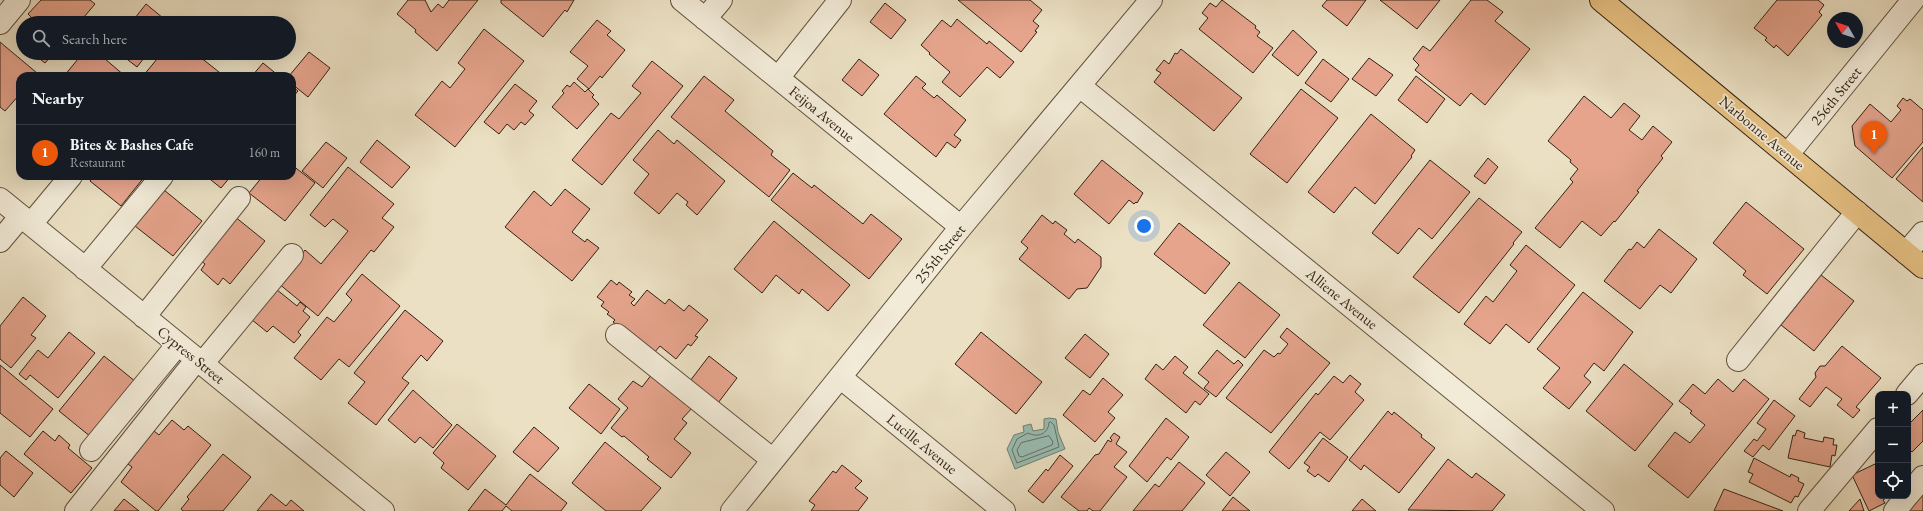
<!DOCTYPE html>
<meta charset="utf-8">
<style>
:root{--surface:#171b24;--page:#242831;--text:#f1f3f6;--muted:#9ea1a6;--line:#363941;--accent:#ea580c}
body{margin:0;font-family:"EB Garamond",serif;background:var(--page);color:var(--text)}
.controls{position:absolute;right:12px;bottom:12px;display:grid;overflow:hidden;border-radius:8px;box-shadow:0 4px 16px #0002}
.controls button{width:36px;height:36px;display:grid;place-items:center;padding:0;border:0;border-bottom:1px solid var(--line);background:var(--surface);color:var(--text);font:20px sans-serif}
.compass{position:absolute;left:1827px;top:12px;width:36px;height:36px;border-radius:50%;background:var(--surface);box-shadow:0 4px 16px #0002;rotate:309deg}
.you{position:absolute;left:1144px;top:226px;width:14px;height:14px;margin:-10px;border:3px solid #fff;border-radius:50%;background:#1a73e8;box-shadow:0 0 0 6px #1a73e833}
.badge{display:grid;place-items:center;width:26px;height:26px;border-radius:50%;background:var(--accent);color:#fff;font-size:13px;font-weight:700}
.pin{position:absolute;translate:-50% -33px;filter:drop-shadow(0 1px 2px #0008)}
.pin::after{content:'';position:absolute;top:21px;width:14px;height:12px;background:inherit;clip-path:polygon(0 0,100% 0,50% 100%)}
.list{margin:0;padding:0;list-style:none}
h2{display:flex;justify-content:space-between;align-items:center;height:52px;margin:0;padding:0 16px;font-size:17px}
h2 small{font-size:13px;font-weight:400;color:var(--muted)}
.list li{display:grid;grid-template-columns:26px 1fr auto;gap:12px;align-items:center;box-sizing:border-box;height:56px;padding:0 16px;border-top:1px solid var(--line)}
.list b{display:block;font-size:15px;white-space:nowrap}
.list p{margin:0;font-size:13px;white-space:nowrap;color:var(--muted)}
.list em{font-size:13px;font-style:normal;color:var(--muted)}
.icon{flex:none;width:22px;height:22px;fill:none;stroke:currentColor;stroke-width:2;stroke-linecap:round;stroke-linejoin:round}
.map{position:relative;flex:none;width:1923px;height:511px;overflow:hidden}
.search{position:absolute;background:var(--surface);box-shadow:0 4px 16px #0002;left:16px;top:16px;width:280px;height:44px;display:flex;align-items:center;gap:10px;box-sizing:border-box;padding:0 14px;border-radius:22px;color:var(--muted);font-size:15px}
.panel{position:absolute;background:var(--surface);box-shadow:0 4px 16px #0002;left:16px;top:72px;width:280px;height:108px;border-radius:12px}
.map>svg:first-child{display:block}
.water{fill:#98bdb3;stroke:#707f73}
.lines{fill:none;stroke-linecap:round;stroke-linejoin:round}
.shore{stroke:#666f63;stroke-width:1}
.building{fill:#e6a48d;stroke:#332113}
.minor-casing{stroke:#61513f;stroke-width:24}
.major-casing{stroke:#332113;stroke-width:24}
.minor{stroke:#f2ebd8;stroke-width:22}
.major{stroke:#e6c082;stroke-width:22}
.labels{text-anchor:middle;stroke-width:3.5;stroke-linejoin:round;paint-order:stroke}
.street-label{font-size:15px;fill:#332113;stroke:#f2ebd8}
</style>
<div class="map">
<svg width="1923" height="511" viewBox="0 0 1923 511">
<rect width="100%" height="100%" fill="#ebe0c3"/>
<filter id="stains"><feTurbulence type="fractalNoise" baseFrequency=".005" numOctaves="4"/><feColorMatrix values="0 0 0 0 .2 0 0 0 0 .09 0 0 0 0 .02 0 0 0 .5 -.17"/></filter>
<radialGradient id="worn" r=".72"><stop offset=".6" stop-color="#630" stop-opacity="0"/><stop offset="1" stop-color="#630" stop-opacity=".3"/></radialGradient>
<path class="water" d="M1049 418 1056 419 1058 432 1065 449 1015 469 1007 449 1014 435 1024 432 1023 426 1031 424 1033 431 1044 429V419Z"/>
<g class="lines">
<path class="shore" d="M1051 422 1054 425 1059 447 1017 463 1012 450 1017 439 1028 433C1038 438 1048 434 1049 423Z
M1049 436 1053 442 1052 445 1022 457 1019 456 1017 450 1021 443Z"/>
</g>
<path class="building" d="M41 0H90L95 4 79 23H37L28 14Z
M408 0H425L431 12 438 4 443 8 449 0H478L437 51 415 32 416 30 397 14Z
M501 0H574L567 12 565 10 543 37 501 3Z
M958 0H1030L1042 10 1033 21 1039 26 1035 31 1037 32 1021 52Z
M1222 0 1256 26 1255 28 1260 32 1257 36 1273 48 1253 73 1199 29 1208 18 1202 13 1210 3 1216 7Z
M1327 0H1366L1347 26 1322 6Z
M1380 0H1440L1417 29Z
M1471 0H1487L1503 12 1495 21 1530 49 1485 105 1471 93 1460 106 1415 70 1419 65 1413 59 1423 46 1430 51Z
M1777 0H1818L1824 5 1819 12 1822 15 1788 56 1776 45 1774 48 1765 40 1767 38 1754 28Z
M885 3 906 20 891 39 870 22Z
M146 4 169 23H131Z
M957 19 987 44 989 41 1014 62 1000 78 987 67 960 97 942 82 950 72 929 54 930 53 921 45 942 20 951 27Z
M597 20 611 31 607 35 625 50 602 78 600 76 589 89 577 79 588 66 570 52Z
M484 29 524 61 455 147 415 115 442 81 450 88 465 69 458 63Z
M1293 30 1317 52 1298 76 1272 55Z
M0 42 37 73 35 76H20V94L5 111 0 107Z
M1181 49 1242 98 1214 131 1154 82 1161 73 1156 70 1164 60 1169 64 1175 53 1177 54Z
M309 52 330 68 308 97 292 84V76H289Z
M32 53H54L45 63Z
M83 53H98L125 76H64Z
M119 53H148L137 67Z
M162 53H195L224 76H143Z
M1369 58 1393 75 1376 96 1352 79Z
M859 59 879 75 862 96 842 80Z
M1323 59 1349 79 1331 102 1305 83Z
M652 61 683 86 602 185 572 160 611 113 619 119 641 93 632 86Z
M263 63 279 76H252Z
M704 76 734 100 725 111 773 151 771 155 790 170 769 197 671 117Z
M916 76 926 84 922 88 934 98 937 95 966 120 954 135 961 140 955 148 947 142 936 157 884 114Z
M1416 76 1445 99 1427 123 1398 100Z
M574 82 585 92 588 89 594 95 592 97 599 104 577 129 552 107 564 93 562 91 567 85 570 87Z
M515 84 537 101 529 111 534 115 525 125 521 122 514 130 507 124 499 134 484 122Z
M292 86 298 91 292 98Z
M1301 89 1338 118 1287 183 1250 154Z
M1584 96 1611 118 1624 103 1640 116 1629 130 1642 140 1653 126 1672 142 1661 156 1663 158 1637 191 1639 192 1615 222 1614 221 1601 236 1582 221 1560 248 1535 228 1573 182 1570 179 1578 169 1570 162 1571 160 1548 141Z
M1903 98 1907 101 1910 99 1923 110V142L1892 178 1855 146 1852 126 1870 104 1891 122 1901 110 1897 106Z
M1371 114 1415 150 1411 156 1412 157 1375 204 1355 187 1334 213 1308 192Z
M658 130 674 144 677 140 725 181 697 215 686 205 688 202 677 193 659 214 634 193 649 174 633 160Z
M377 140 410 167 392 188 360 162Z
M326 142 347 158 323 188 302 171Z
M1923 147V202L1896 179Z
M1488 158 1498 167 1485 184 1474 176Z
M1102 160 1143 193 1137 203 1136 202 1134 204 1129 200 1109 224 1074 194Z
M1430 160 1470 192 1432 239 1419 228 1398 254 1372 233Z
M292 165 315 183 285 221 249 193 263 176H292Z
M348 167 394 204 382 218 394 227 374 252 371 250 318 316 278 283 305 250 321 264 348 231 333 219 325 227 310 215Z
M793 173 812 188 814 185 863 224 871 214 902 239 869 279 771 200Z
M94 176H145L121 206 90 181Z
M206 176H231L221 188Z
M565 189 590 209 572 232 585 242 587 239 599 248 572 281 505 227 534 191 551 206Z
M164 190 202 221 173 256 135 226Z
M1479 198 1522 232 1513 243 1514 244 1459 313 1413 277Z
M1746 202 1804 249 1767 294 1743 275 1746 271 1713 243Z
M1042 215 1053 224 1055 221 1067 230 1064 234 1075 243 1078 239 1101 257V267L1087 288 1077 289 1069 299 1019 259 1028 248 1021 242Z
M234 216 265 241 230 284 223 278 218 285 201 270 205 264 199 259Z
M774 221 850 285 828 311 802 289 799 294 776 275 762 293 734 269Z
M1179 223 1230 263 1205 294 1154 254Z
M1659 229 1697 259 1671 293 1660 285 1640 309 1604 281 1629 249 1631 250 1637 242 1644 248Z
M1526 245 1575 285 1529 343 1506 324 1490 344 1464 324 1486 296 1493 302 1517 271 1510 265Z
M362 274 400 306 349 367 339 359 321 380 294 358 327 317 334 322 352 300 346 294Z
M1821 275 1854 301 1814 351 1781 325Z
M611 280 617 285 619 282 632 292 629 295 635 299 631 303 634 306 647 290 665 304 669 299 684 311 689 305 708 320 695 336 698 337 691 346 688 344 676 359 660 346 653 354 613 322 615 320 607 314 609 312 601 306 604 302 597 297Z
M1239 282 1280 315 1245 358 1203 325Z
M276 289 297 306 300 302 306 307 303 311 310 317 298 332 301 335 294 343 273 326 267 332 251 319Z
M1583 292 1633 332 1604 371 1594 363 1584 376 1591 382 1569 409 1543 388 1560 368 1537 349Z
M23 297 46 316 31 335 36 338 11 368 0 359V326Z
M405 310 443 341 427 361 421 355 402 378 409 383 376 425 348 403 365 382 354 373Z
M1287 328 1330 363 1271 433 1226 398 1264 350 1274 357 1278 353 1280 354 1288 344 1280 337Z
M69 332 95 353 58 398 30 375 26 380 19 374 38 350 48 358Z
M981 332 1042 382 1016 414 955 364Z
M1085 334 1109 354 1090 378 1065 358Z
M1842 346 1881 378 1856 407 1860 410 1853 418 1837 405 1842 399 1826 387 1810 407 1799 399 1816 377 1815 373 1820 366H1825Z
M1217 350 1234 364 1238 360 1243 365 1216 397 1204 388 1209 382 1198 373Z
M104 356 136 382 91 437 59 411Z
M709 356 737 378 718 403 690 381Z
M1175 356 1188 367 1183 373 1209 394 1200 405 1195 401 1186 413 1145 379 1156 364 1163 370Z
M1624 364 1673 404 1635 451 1586 411Z
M0 365 53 409 30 437 0 413Z
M652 374 693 407 682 419 687 423 674 439 691 453 671 478 647 459 649 457 624 436 622 437 611 428 628 408 618 399 633 381 642 387Z
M1350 375 1361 384 1355 392 1364 400 1330 440 1320 432 1289 469 1269 452 1316 393 1318 395 1334 376 1343 383Z
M1103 378 1123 395 1108 412 1115 418 1095 442 1063 415 1083 390 1090 395Z
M1718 379 1733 392 1744 379 1769 399 1688 498 1648 466 1675 432 1690 443 1705 425 1690 413 1692 411 1679 401 1693 384 1705 394Z
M589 384 620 409 601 434 569 408Z
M413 390 452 425 433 448 420 437 415 443 388 420Z
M1774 400 1795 416 1769 450 1763 445 1753 457 1744 451 1754 439 1757 441 1766 429 1757 423Z
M1923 410V441L1912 452 1908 448V425Z
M1388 411 1392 415 1394 412 1422 435 1421 437 1435 448 1399 493 1364 465 1361 470 1349 460Z
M1166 418 1189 437 1171 460 1167 457 1147 482 1129 466Z
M172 420 184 430 188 426 211 445 158 511H156L121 482 132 467 128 464 154 431 159 435Z
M457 424 496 456 468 490 441 468 444 463 433 453Z
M534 427 559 448 538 472 513 452Z
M1797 430 1805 433 1804 438 1823 442 1824 437 1834 439 1833 445H1837L1835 456 1832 455 1830 467 1788 458 1793 435 1795 436Z
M43 431 55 441 59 435 70 445 68 448 92 468 71 493 24 454Z
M1114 433 1120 437 1116 444 1127 452 1114 467 1127 477 1100 511H1093L1089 508 1087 511H1079L1061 497 1095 455 1099 454 1108 440 1111 442 1112 440 1110 438Z
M1323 438 1348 457 1329 482 1318 474 1315 477 1307 471 1310 467 1304 463Z
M605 442 661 488 641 511H606L572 483Z
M6 451 33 473 14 497 0 485V458Z
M1226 452 1250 472 1230 496 1206 475Z
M223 454 251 477 223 511H183L181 509 189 499 187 497Z
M1060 455 1073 466 1043 503 1028 491 1046 469 1048 471Z
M1754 458 1790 477 1791 474 1799 478 1798 481 1804 484 1798 497 1795 496 1791 503 1749 482 1753 474 1748 472Z
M1448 459 1472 478 1476 473 1505 495 1492 511 1408 510Z
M1179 462 1205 483 1182 511H1133L1155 484 1159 487Z
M1875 464 1878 471V496H1889L1883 500 1885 503 1869 511 1852 475Z
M842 465 862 481 855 488 868 498 858 511H811L815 505 809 501 833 471 836 473Z
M530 474 567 503 561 511H512L506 506 502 511H468L485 489 506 505Z
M1724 489 1783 511H1714Z
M1923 491V511H1906Z
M271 494 286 506 291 500 304 511H257Z
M1233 497 1250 511H1222Z
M124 499 139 511H114Z
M1362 499 1376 511H1352Z
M1860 499 1864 511H1849Z"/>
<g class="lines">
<g class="minor-casing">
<path id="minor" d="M682 0 961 227
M705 19 721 0
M0 23 19 0
M778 78 840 0
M1081 87 1603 511
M1788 154 1913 0
M0 199 383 511
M31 224 71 176
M0 241 21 216
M1906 253 1923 233
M85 269 162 176
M144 317 239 198
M617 335 773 460
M1738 360 1857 212
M202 364 292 255
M840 377 1004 511
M1907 394 1923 375
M91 450 178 344
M1908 495 1923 477
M76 511 197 359
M732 511 961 227 1151 0
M1809 511 1878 429
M1895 511 1907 496"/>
</g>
<g class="major-casing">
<path id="major" d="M1601 0 1923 267"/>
</g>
<use href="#minor" class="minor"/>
<use href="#major" class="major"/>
</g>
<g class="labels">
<g class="street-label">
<text transform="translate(1836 96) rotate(-51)" y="5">256th Street</text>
<text transform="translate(822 114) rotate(39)" y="5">Feijoa Avenue</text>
<text transform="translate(1762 133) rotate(40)" y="5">Narbonne Avenue</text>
<text transform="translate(940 254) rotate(-51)" y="5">255th Street</text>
<text transform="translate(1342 299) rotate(39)" y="5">Alliene Avenue</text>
<text transform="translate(191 355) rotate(39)" y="5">Cypress Street</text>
<text transform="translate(922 444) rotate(39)" y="5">Lucille Avenue</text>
</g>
</g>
<rect width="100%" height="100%" filter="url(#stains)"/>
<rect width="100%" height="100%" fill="url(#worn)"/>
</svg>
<div class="controls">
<button>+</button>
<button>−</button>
<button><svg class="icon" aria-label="locate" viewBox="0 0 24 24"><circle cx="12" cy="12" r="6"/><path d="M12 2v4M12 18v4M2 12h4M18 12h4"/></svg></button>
</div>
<svg class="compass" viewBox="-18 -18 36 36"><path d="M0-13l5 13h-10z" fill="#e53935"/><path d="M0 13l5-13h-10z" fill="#9ea1a6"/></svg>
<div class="you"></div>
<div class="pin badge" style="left:1874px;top:154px">1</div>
<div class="search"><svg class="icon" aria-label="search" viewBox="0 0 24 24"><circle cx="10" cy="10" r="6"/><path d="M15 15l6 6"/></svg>Search here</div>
<section class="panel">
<h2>Nearby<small></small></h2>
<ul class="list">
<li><span class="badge">1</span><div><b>Bites &amp; Bashes Cafe</b><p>Restaurant</p></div><em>160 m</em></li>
</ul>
</section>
</div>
